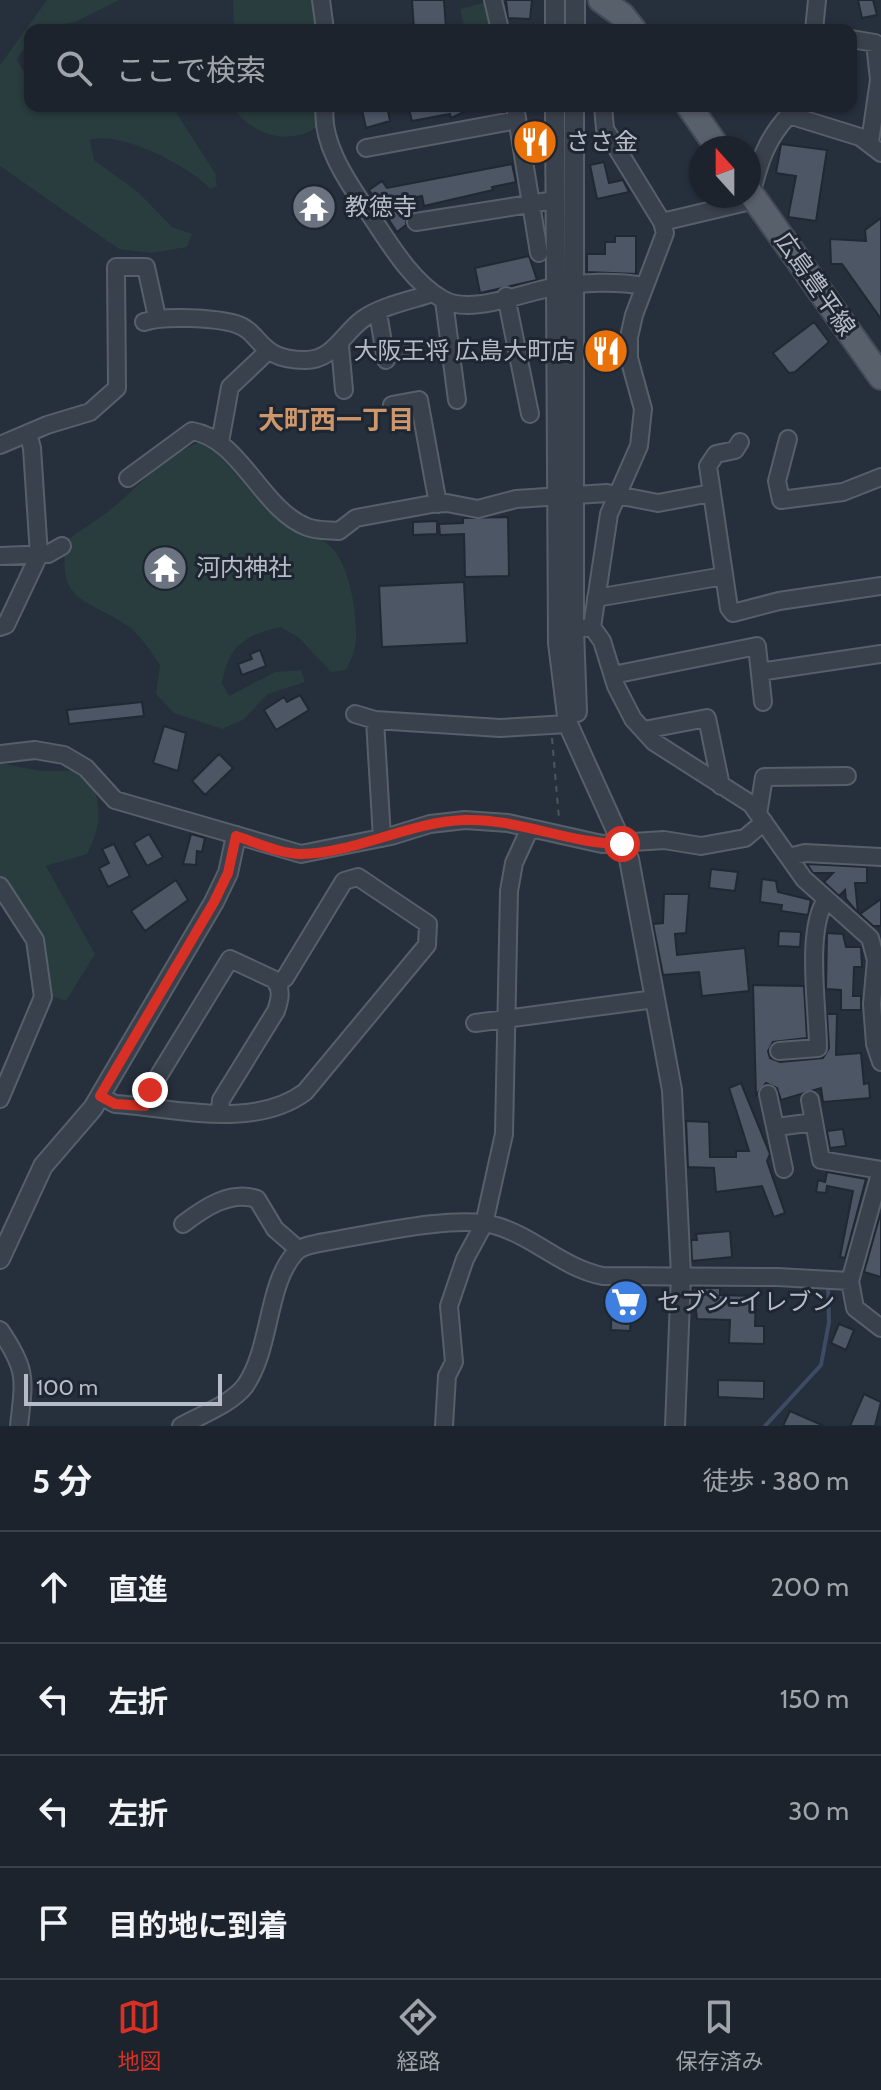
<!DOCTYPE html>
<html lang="ja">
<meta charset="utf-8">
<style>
:root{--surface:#1c232d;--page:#252b35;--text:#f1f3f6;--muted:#a0a4aa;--line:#3a4049;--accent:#d93025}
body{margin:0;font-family:Cabin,"Noto Sans JP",sans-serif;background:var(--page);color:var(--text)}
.compass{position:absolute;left:689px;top:136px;width:72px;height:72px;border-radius:50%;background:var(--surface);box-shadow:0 2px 6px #0004;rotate:339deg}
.scale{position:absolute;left:24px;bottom:20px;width:198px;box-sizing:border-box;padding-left:8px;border:4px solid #b5bcc7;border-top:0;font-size:22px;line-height:28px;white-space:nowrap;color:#b5bcc7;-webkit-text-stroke:6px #1e2631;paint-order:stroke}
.stop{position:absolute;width:24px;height:24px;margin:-18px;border:6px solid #d93025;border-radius:50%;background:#fff}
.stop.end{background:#d93025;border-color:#fff;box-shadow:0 2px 8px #0008}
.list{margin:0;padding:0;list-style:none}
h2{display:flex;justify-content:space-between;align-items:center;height:104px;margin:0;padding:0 32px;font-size:34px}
h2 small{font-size:26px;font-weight:400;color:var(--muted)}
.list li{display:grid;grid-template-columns:52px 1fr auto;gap:24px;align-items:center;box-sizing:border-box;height:112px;padding:0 32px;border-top:2px solid var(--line)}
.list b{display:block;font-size:30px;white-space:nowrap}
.list em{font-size:26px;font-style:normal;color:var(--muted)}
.icon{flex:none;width:44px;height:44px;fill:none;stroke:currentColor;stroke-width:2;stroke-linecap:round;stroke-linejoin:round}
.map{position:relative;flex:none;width:881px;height:1426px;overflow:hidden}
.search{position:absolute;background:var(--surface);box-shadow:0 2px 6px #0004;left:24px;right:24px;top:24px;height:88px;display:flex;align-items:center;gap:20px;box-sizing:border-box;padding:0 28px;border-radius:16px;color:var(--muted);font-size:30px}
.sheet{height:552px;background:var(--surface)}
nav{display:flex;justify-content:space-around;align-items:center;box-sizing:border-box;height:112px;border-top:2px solid var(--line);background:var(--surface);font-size:22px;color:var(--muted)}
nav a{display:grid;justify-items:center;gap:4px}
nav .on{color:var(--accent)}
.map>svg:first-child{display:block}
.green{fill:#293c3e}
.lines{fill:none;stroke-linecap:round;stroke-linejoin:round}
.stream{stroke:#3d4c64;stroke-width:4}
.building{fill:#4c5665;stroke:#202833;stroke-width:2}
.minor-casing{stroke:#575f6a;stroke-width:20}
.tertiary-casing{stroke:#575f6a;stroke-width:22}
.primary-casing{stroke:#424a55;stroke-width:28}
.path{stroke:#48595c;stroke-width:2;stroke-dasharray:6 6;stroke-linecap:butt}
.minor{stroke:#39414c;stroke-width:16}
.tertiary{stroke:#39414c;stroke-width:18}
.primary{stroke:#58606c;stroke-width:24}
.route{stroke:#d93025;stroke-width:10}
.labels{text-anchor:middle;stroke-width:6;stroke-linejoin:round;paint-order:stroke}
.poi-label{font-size:24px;fill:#b5bcc7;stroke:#1e2631;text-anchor:start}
.street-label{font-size:24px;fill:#b5bcc7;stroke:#1e2631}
.neighbourhood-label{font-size:26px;font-weight:bold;fill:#cd976b;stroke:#1e2631}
</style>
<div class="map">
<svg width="881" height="1426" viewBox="0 0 881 1426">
<rect width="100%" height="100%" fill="#262f3c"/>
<path class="green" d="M47 0H119L75 22 30 30V40L17 59 23 71 30 72V106H172L215 173 217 186 210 189C190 166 119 130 90 140L94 160 138 192 172 227 192 234 187 247 151 253 119 249 0 166V65Z
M233 0H318L324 30H234Z
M486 2 492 30H465L460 9Z
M232 106H323L321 124C291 148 253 136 232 106Z
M200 442C229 459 246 490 270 513 286 528 307 531 325 542 350 558 357 613 356 640 356 650 350 661 346 670L331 672 298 637 280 627C243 636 229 646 222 683L229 696 275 672 301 670 305 682 268 694 243 720 222 729 174 713 156 694 160 665C151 653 141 635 128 626 87 598 57 604 66 542 80 529 97 521 111 509 141 485 163 455 200 442Z
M0 763 41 771H71L93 784C102 811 100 829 87 854L46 866 95 954 66 1001 44 993 37 940 0 878Z"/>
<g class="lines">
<path class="stream" d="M765 1426 821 1365 829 1322 828 1284"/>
</g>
<path class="building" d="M412 0H444L446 28 414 30Z
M506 0H532L530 19 508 18Z
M858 0H873L877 15 862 18Z
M375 106H387L390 121 366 128 362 110Z
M408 106H466V111L451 118 450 114 412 121Z
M539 127 540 163 536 164 530 128Z
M781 144 827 150 816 221 788 217 796 176 776 173Z
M604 162 609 183 623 180 629 192 597 199 590 165Z
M512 164 516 182 492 187 493 190 424 206 422 196 397 201 407 216 406 225 397 232 369 190 382 181 387 188Z
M881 218V319L842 264H831L830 239 866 241 865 230Z
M615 236H636V274L587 272V254H605V242H615Z
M529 256 537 280 480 293 475 268Z
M814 322 829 342 795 372 789 373 773 353Z
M597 338H618L619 367H597Z
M508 517 509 576 465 577 464 534 440 535 439 524 463 523V518Z
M437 521V534L413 535V522Z
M464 582 467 643 382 647 379 586Z
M260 650 266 666 242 675 238 664 252 659 250 654Z
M300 695 309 710 276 730 264 710 284 697 287 702Z
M142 702 144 716 69 724 67 710Z
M164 726 186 733 178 771 153 763Z
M219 754 233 768 205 795 192 781Z
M149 834 163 857 147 866 134 843Z
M191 834 205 838 202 852 197 851 196 865 183 864Z
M114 844 130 876 108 887 99 868 109 863 102 849Z
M807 864 867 867V883H855L858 913 846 899 845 890 839 896 824 882 833 873H813Z
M711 869 738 872 735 891 709 888Z
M762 879 776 881 778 892 811 900 808 915 781 911 782 905 760 902Z
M176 880 188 900 145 931 131 911Z
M664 894H689L686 933 675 934 677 955 745 948 749 991 702 996 699 972 663 975 653 924 663 923Z
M881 899V926H873L860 914Z
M779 931 801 932 800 947 778 946Z
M827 933 843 934 846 947H861L862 967H854L853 996H861V1010H841V990L826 989Z
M753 985 804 986 807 1038 773 1042 768 1051 770 1058 780 1062 823 1058 829 1048 827 1014H837L836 1055 861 1053 864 1084 869 1083 870 1098 823 1102 821 1088 781 1100 777 1088 766 1083 756 1095Z
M741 1083 770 1154 767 1161 785 1213 774 1217 762 1186 716 1192 714 1168 688 1167 686 1121 709 1122 710 1157H736V1151H749L729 1088Z
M843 1129 846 1146 830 1148 827 1131Z
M827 1172 866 1179 845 1258 840 1257 853 1191 827 1186 826 1193 816 1192 818 1180 825 1182Z
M880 1215 881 1216V1277L864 1272Z
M730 1231 732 1257 692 1261 691 1240H697L696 1234Z
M693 1288H720V1295L756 1296 755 1326H764V1344L729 1343 730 1320 697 1319Z
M612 1290 632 1291 630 1331 611 1330Z
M839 1324 854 1330 846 1350 831 1343Z
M718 1380 764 1381V1399L718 1397Z
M864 1394 881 1402 875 1426H850Z
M790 1411 824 1426H783Z"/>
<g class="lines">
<g class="minor-casing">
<path id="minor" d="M321 0 325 30
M493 0 500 30
M814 30 817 0
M851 39 875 43 879 80 870 142
M325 106C320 140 345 178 364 206 386 237 408 279 442 299 470 316 523 292 554 287 582 282 617 281 645 286
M515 106 539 253
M366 148 517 120
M751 195C759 163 766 139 789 115L860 137 881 153
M416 222 555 200
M662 222 755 200
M506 296 530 414
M444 301 457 400
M378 313 386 360
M144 322C163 315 217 318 236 324 262 332 257 360 305 360 334 360 343 333 363 319 381 306 412 300 433 293
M340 346 344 390
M385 352 408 349
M392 405 419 400 438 504
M788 439 777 481 781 500 843 492 881 477
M220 442 230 387 267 352
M740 442 735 450 716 454 708 466 729 608 733 613 779 601 881 586
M0 445 47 425 90 412 117 388 116 267H146L157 317
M128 478 192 431C241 439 261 509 307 527 317 531 329 530 339 531L356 518 432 504 447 503 478 509 516 499 607 493 658 503 711 493
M0 556 48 554 62 546
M596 598 724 576
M0 627 6 625 39 555 32 448 28 433
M592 627 609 514 639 446 643 409 629 358V337L634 315 665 233 662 222 605 129 603 106
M574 629 592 627 602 641 616 686 633 719 654 742 751 804 804 879 870 938 876 960 872 1004 875 1044 881 1062
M760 672 881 654
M613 675 757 646 763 702
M355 714 375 720 500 728 568 724
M375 720 382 838
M644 730 707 718 721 786
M0 754 35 750 64 755 86 768 115 800 301 854 391 836 430 824 465 820 508 823 602 844 664 840 701 846 745 838 764 822
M758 814 764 777 847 776
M789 857 805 853 881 857
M0 886 35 940 43 997 0 1099
M475 1023 655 999
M779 1051 818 1048C818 1010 805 930 826 900
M768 1094 784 1169
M100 1096 115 1104C175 1108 254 1130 305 1092L427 945 428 924 358 877 344 881 285 978 278 984
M810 1100 821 1160 881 1170
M145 1106 150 1090 230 959 273 979C283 988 280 999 276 1011L221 1100 220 1112
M777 1127 814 1122
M881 1170 850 1281 855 1308 881 1328
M183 1224C204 1208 230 1190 257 1199L275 1229 298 1249
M0 1330C28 1371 24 1379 19 1426
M181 1426C201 1415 231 1404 245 1386 272 1347 266 1284 296 1252 302 1246 311 1245 319 1243 364 1236 457 1213 497 1226 536 1238 563 1268 603 1276L777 1277 850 1281
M444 1426 447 1376 454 1362 449 1306 465 1259 484 1224 504 1134 509 891 514 863 530 828"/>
</g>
<g class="tertiary-casing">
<path id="tertiary" d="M555 0V30
M575 30V0
M555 106 558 643 568 724 629 859 672 1090 681 1275 675 1426
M574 106V629L577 712
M0 1259 43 1166 93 1108 214 902 228 873 236 836"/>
</g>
<g class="primary-casing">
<path id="primary" d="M601 0 622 15 634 30
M689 106 718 148
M749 191 881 377"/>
</g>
<path class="path" d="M552 738 559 819"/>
<use href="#minor" class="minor"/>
<use href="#tertiary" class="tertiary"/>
<use href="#primary" class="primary"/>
</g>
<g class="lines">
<path class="route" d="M150 1090 145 1106 115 1104 100 1096 214 902 228 873 236 836C255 842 280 854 301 854 356 853 409 822 464 820 518 818 569 844 622 844"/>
</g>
<defs>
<g id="restaurant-disc" transform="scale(2.3)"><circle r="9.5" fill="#e8710a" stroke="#1e2631"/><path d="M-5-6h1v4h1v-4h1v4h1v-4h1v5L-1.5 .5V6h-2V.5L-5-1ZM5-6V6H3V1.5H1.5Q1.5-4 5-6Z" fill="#fff"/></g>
<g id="temple-disc" transform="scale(2.3)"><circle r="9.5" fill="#6b7280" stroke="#1e2631"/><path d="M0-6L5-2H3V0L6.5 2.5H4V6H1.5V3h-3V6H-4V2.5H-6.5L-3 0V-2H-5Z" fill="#fff"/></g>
<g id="supermarket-disc" transform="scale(2.3)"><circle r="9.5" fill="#3f7fe0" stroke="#1e2631"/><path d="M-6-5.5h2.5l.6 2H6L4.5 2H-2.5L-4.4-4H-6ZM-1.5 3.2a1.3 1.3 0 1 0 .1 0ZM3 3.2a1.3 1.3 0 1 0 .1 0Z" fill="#fff"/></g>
</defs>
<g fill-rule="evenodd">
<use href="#restaurant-disc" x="535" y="142"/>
<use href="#temple-disc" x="314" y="207"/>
<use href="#restaurant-disc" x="606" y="351"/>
<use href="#temple-disc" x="165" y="568"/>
<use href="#supermarket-disc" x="626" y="1302"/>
</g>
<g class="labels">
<g class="poi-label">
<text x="566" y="150">ささ金</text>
<text x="345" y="215">教徳寺</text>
<text x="575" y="359" text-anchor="end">大阪王将 広島大町店</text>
<text x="196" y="576">河内神社</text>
<text x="657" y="1310">セブン-イレブン</text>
</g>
<g class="street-label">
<text transform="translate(815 284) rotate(55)" y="8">広島豊平線</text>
</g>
<g class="neighbourhood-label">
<text x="336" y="429">大町西一丁目</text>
</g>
</g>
</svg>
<svg class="compass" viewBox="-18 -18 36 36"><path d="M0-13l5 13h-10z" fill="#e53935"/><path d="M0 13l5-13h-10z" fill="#a0a4aa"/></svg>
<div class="scale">100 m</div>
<div class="stop" style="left:622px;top:844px"></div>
<div class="stop end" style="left:150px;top:1090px"></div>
<div class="search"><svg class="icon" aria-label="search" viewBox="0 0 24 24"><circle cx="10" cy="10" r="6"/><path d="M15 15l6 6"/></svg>ここで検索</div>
</div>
<section class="sheet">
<h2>5 分<small>徒歩 · 380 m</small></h2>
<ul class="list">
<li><svg class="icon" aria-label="ahead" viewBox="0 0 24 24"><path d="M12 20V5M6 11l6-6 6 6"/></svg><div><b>直進</b></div><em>200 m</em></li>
<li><svg class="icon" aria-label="left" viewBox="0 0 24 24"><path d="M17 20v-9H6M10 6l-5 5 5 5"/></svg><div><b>左折</b></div><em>150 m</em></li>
<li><svg class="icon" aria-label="left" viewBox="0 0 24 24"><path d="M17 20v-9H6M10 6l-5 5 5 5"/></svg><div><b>左折</b></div><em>30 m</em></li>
<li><svg class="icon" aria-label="arrive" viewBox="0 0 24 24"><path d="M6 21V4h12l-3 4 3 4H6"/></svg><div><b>目的地に到着</b></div></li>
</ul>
</section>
<nav>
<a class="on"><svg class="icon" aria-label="map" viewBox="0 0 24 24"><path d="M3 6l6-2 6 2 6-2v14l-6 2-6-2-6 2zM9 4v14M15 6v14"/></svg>地図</a>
<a><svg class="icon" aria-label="directions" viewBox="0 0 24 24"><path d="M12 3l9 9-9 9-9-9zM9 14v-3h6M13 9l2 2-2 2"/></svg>経路</a>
<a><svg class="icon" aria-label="saved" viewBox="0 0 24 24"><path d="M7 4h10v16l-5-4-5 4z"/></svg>保存済み</a>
</nav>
